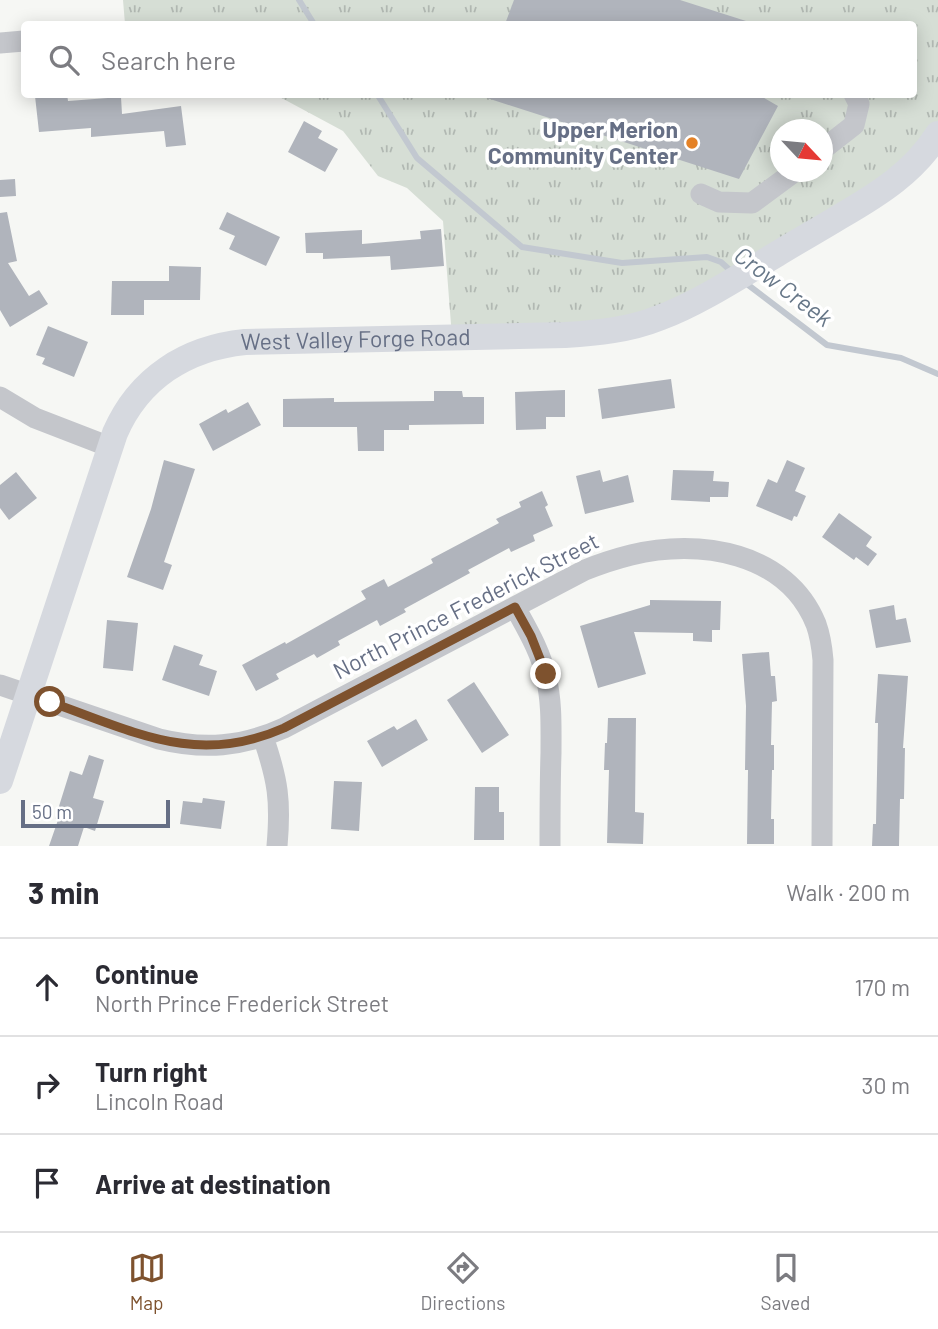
<!DOCTYPE html>
<meta charset="utf-8">
<style>
:root{--surface:#fff;--page:#f2f2f3;--text:#2b2b33;--muted:#7c7c81;--line:#e1e1e2;--accent:#7e522e}
body{margin:0;font-family:Barlow,sans-serif;background:var(--page);color:var(--text)}
.compass{position:absolute;left:770px;top:119px;width:63px;height:63px;border-radius:50%;background:var(--surface);box-shadow:0 4px 18px #0003;rotate:116deg}
.scale{position:absolute;left:21px;bottom:18px;width:149px;box-sizing:border-box;padding-left:7px;border:4px solid #666f85;border-top:0;font-size:19px;line-height:24px;white-space:nowrap;color:#666f85;-webkit-text-stroke:5px #fff;paint-order:stroke}
.stop{position:absolute;width:21px;height:21px;margin:-16px;border:5px solid #7e522e;border-radius:50%;background:#fff}
.stop.end{background:#7e522e;border-color:#fff;box-shadow:0 2px 7px #0008}
.list{margin:0;padding:0;list-style:none}
h2{display:flex;justify-content:space-between;align-items:center;height:91px;margin:0;padding:0 28px;font-size:30px}
h2 small{font-size:23px;font-weight:400;color:var(--muted)}
.list li{display:grid;grid-template-columns:46px 1fr auto;gap:21px;align-items:center;box-sizing:border-box;height:98px;padding:0 28px;border-top:2px solid var(--line)}
.list b{display:block;font-size:26px;white-space:nowrap}
.list p{margin:0;font-size:23px;white-space:nowrap;color:var(--muted)}
.list em{font-size:23px;font-style:normal;color:var(--muted)}
.icon{flex:none;width:38px;height:38px;fill:none;stroke:currentColor;stroke-width:2;stroke-linecap:round;stroke-linejoin:round}
.map{position:relative;flex:none;width:938px;height:846px;overflow:hidden}
.search{position:absolute;background:var(--surface);box-shadow:0 4px 18px #0003;left:21px;right:21px;top:21px;height:77px;display:flex;align-items:center;gap:18px;box-sizing:border-box;padding:0 24px;border-radius:7px;color:var(--muted);font-size:26px}
.sheet{height:385px;background:var(--surface)}
nav{display:flex;justify-content:space-around;align-items:center;box-sizing:border-box;height:98px;border-top:2px solid var(--line);background:var(--surface);font-size:19px;color:var(--muted)}
nav a{display:grid;justify-items:center;gap:4px}
nav .on{color:var(--accent)}
.map>svg:first-child{display:block}
.park{fill:url(#park-tufts);fill-rule:evenodd}
.lines{fill:none;stroke-linecap:round;stroke-linejoin:round}
.stream{stroke:#c2c8d0;stroke-width:6}
.building{fill:#b0b4bc}
.minor{stroke:#c4c6cb;stroke-width:21}
.major{stroke:#d6d9df;stroke-width:26}
.route{stroke:#7e522e;stroke-width:9}
.poi-dot{fill:#e48227;stroke:#fff;stroke-width:2.5}
.labels{text-anchor:middle;stroke-width:7;stroke-linejoin:round;paint-order:stroke}
.poi-label{font-size:23px;font-weight:bold;fill:#666f85;stroke:#fff;text-anchor:end}
.street-label{font-size:23px;fill:#666f85;stroke:#fff}
.water-label{font-size:24px;font-style:italic;fill:#677788;stroke:#fff}
</style>
<div class="map">
<svg width="938" height="846" viewBox="0 0 938 846">
<defs>
<pattern id="park-tufts" width="24" height="20" patternUnits="userSpaceOnUse" patternTransform="scale(1.75)"><rect width="24" height="20" fill="#d6ded5"/><path d="M3 7l-1-3M5 7V3M7 7l1-3M15 17l-1-3M17 17v-4M19 17l1-3" fill="none" stroke="#b1b8b2"/></pattern>
</defs>
<rect width="100%" height="100%" fill="#f6f7f4"/>
<path class="park" d="M123 0H938V134L930 147 676 311 452 337 443 221 407 188 378 176 343 131 276 95 914 94V24H125ZM780 130H822V172H780Z"/>
<g class="lines">
<path class="stream" d="M299 0 314 24
M377 94 417 158 522 247 622 263 707 257 721 262 732 272
M743 281 827 345 901 358 938 374"/>
</g>
<path class="building" d="M514 0H680L746 21 745 24H505Z
M55 94H67L68 101 121 97 122 114 181 106 186 145 166 147 164 131 91 137V128L39 132 35 96Z
M487 94H757L778 106 739 179 487 98Z
M304 121 322 131 318 138 338 149 325 172 288 152Z
M15 179 16 196 0 197V180Z
M7 212 17 261 8 263 29 296 39 290 48 304 10 327 0 310V213Z
M227 212 280 237 266 266 229 249 235 236 219 229Z
M441 229 444 266 391 270 390 256 323 259V253H306L305 233 362 230V244L421 239 420 231Z
M169 266 201 267 200 300H144V315H111L112 281H169Z
M48 326 88 342 74 377 42 364 45 358 36 355Z
M671 379 675 408 602 419 598 389Z
M565 390V417H546V429L516 430 515 392Z
M434 391H462L463 397H484V424L409 425V430H384V451H358L357 427H283V399L334 398V402L434 401Z
M248 402 261 425 213 451 199 424 226 409 228 413Z
M164 460 195 469 164 562 172 565 163 590 127 577 151 509Z
M787 460 805 468 795 491 806 496 797 517 794 516 792 521 756 506 768 479 777 483Z
M600 470 603 482 628 475 634 502 585 514 576 476Z
M673 470 714 471 713 481 729 482 728 497H710V502L671 500Z
M16 472 37 498 9 520 0 508V485Z
M542 491 548 505 545 507 553 526 533 535 535 541 511 552 509 548 468 570 470 573 404 609 406 612 380 626 377 620 338 641 340 645 317 658 314 654 276 674 279 679 256 691 242 665 285 642 286 644 366 599 361 591 384 579 388 587 433 563 431 559 499 523 496 519 521 507 519 502Z
M839 513 872 537 866 546 877 554 868 566 856 557 854 560 822 537Z
M650 600 721 601 720 630H712V642L693 641V633L634 632 646 674 598 688 580 626 650 605Z
M894 605 896 620 906 618 911 642 876 648 869 610Z
M107 620 138 623 133 671 103 668Z
M174 645 203 655 199 665 217 671 209 696 162 680Z
M769 652 771 676H775L777 701 772 702 771 745H774V770H772L771 819H774V844H747L748 770H745L746 706 742 654Z
M878 674 908 676 903 748H905L904 799H900L899 846H872L873 824H876L878 723H875Z
M474 682 509 735 482 753 447 700Z
M608 718H636L635 812 644 813 643 844 607 843 609 770H604L605 743H607Z
M416 719 428 740 382 767 367 741 394 726 397 730Z
M89 755 104 760 93 798 104 801 95 831 84 827 78 846H49L58 820 55 819 70 771 82 775Z
M334 781 362 782 359 831 331 829Z
M475 787H499V812H504V840H474Z
M203 798 225 801 221 829 180 824 183 801 202 803Z"/>
<g class="lines">
<path class="minor" d="M0 43 24 41
M822 150 854 125 859 104 854 94
M701 194 719 202 752 203 794 172
M0 397 35 418 110 447
M515 607C527 629 541 652 546 677 552 702 551 727 551 753 550 784 550 815 550 846
M0 685 159 739C204 750 242 747 284 728L585 570C600 564 615 559 631 555 699 538 787 552 816 624 820 635 822 648 823 660L822 846
M263 737C278 780 281 801 277 846"/>
<path class="major" id="s1" d="M0 781 115 433C139 378 186 348 245 342L565 335C597 333 629 330 659 318 699 303 740 276 777 254 798 241 820 229 841 216 879 194 914 172 938 134"/>
</g>
<g class="lines">
<path class="route" d="M50 702C133 731 196 767 284 728L515 607 531 636 546 674"/>
</g>
<circle class="poi-dot" cx="692" cy="143" r="7"/>
<g class="labels">
<g class="poi-label">
<text x="678" y="138">Upper Merion<tspan x="678" dy="26">Community Center</tspan></text>
</g>
<g class="street-label">
<text dy="8" stroke="none"><textPath href="#s1" startOffset="644">West Valley Forge Road</textPath></text>
<text transform="translate(466 606) rotate(-27)" y="8">North Prince Frederick Street</text>
</g>
<g class="water-label">
<text transform="translate(783 287) rotate(37)" y="8">Crow Creek</text>
</g>
</g>
</svg>
<svg class="compass" viewBox="-18 -18 36 36"><path d="M0-13l5 13h-10z" fill="#e53935"/><path d="M0 13l5-13h-10z" fill="#7c7c81"/></svg>
<div class="scale">50 m</div>
<div class="stop" style="left:50px;top:702px"></div>
<div class="stop end" style="left:546px;top:674px"></div>
<div class="search"><svg class="icon" aria-label="search" viewBox="0 0 24 24"><circle cx="10" cy="10" r="6"/><path d="M15 15l6 6"/></svg>Search here</div>
</div>
<section class="sheet">
<h2>3 min<small>Walk · 200 m</small></h2>
<ul class="list">
<li><svg class="icon" aria-label="ahead" viewBox="0 0 24 24"><path d="M12 20V5M6 11l6-6 6 6"/></svg><div><b>Continue</b><p>North Prince Frederick Street</p></div><em>170 m</em></li>
<li><svg class="icon" aria-label="right" viewBox="0 0 24 24"><path d="M7 20v-9h11M14 6l5 5-5 5"/></svg><div><b>Turn right</b><p>Lincoln Road</p></div><em>30 m</em></li>
<li><svg class="icon" aria-label="arrive" viewBox="0 0 24 24"><path d="M6 21V4h12l-3 4 3 4H6"/></svg><div><b>Arrive at destination</b></div></li>
</ul>
</section>
<nav>
<a class="on"><svg class="icon" aria-label="map" viewBox="0 0 24 24"><path d="M3 6l6-2 6 2 6-2v14l-6 2-6-2-6 2zM9 4v14M15 6v14"/></svg>Map</a>
<a><svg class="icon" aria-label="directions" viewBox="0 0 24 24"><path d="M12 3l9 9-9 9-9-9zM9 14v-3h6M13 9l2 2-2 2"/></svg>Directions</a>
<a><svg class="icon" aria-label="saved" viewBox="0 0 24 24"><path d="M7 4h10v16l-5-4-5 4z"/></svg>Saved</a>
</nav>
